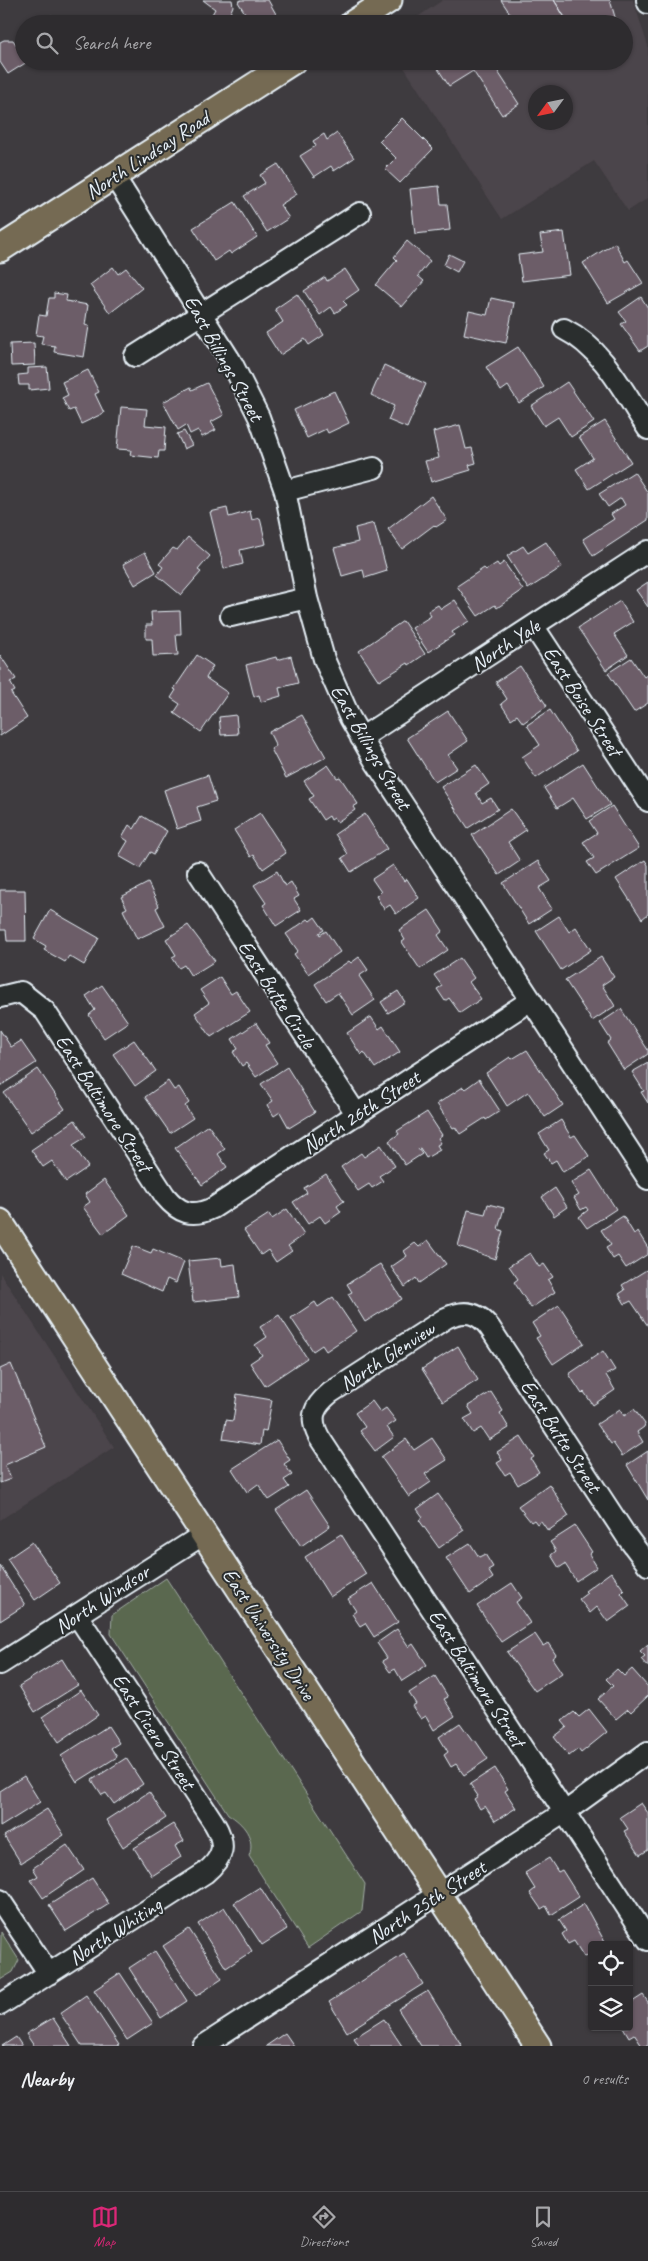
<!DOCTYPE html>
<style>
:root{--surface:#2e2c2f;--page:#363437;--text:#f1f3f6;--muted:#a7a7aa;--line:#49484b;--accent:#db2777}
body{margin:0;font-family:Caveat,sans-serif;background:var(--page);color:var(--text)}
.controls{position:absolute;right:15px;bottom:15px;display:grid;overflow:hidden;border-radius:5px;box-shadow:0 1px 4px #0004}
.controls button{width:45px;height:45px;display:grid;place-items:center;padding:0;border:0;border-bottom:1px solid var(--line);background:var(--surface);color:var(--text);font:25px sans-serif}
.compass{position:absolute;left:528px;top:85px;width:45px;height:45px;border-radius:50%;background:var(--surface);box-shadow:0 1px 4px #0004;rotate:237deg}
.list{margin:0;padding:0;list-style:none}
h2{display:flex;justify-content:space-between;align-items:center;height:65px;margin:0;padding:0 20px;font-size:21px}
h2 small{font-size:16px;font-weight:400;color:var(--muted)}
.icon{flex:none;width:28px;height:28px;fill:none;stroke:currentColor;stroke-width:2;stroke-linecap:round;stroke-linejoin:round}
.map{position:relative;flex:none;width:648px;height:2046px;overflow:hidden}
.search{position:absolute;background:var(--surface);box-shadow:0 1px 4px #0004;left:15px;right:15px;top:15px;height:55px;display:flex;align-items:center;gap:12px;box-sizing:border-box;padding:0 18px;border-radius:28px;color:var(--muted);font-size:19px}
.sheet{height:145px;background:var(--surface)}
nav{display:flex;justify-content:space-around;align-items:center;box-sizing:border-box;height:70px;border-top:1px solid var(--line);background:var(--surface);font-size:14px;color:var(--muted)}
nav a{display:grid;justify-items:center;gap:2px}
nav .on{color:var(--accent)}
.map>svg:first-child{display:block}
.built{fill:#4c454b;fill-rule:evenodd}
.green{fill:#5a6850;stroke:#a1aca4}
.building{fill:#6c5d68;stroke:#e8f1f8}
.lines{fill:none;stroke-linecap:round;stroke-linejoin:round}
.minor-casing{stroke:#e8f1f8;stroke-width:24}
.major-casing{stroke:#e8f1f8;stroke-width:29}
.minor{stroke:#2a2d2e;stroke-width:20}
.major{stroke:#746b52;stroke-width:25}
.labels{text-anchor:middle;stroke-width:4;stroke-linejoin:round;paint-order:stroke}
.street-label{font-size:21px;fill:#e8f1f8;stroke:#2a2d2e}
</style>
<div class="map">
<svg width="648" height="2046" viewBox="0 0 648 2046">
<rect width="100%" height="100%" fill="#3e3b3f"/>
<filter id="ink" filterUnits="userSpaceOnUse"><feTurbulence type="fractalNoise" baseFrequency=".02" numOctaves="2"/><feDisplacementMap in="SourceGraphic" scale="10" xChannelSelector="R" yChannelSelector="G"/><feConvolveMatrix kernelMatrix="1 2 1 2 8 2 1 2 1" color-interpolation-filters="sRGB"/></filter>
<g filter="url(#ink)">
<path class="built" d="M443 0H633L648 46V198L628 211 594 161 502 219 400 61H624V24H407ZM536 92H566V122H536Z
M0 1273 114 1447 0 1520Z"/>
<path class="green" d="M166 1578 365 1884 362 1911 308 1948 249 1856C256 1838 243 1823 228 1814L111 1634 112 1615Z
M1 1932 19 1960 13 1972 0 1980Z"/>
<path class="building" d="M203 0H232L233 6 226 24H217L211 16 215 9Z
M241 0H268L276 14 261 24H252L238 2Z
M501 0H554L569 24H517Z
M554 0H610L617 24H569Z
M52 15 59 24H35L42 19 43 21Z
M4 40H13L24 56V61L27 62 8 74 0 62V42Z
M433 61H473L477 68 487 61H491L519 104 502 115 473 71 449 86Z
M402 118 433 149 400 183 385 169 396 158 379 141Z
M337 133 354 158 334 171 331 166 314 177 300 156 316 146 313 141 324 134 327 140Z
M278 164 297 194 280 205 289 218 267 232 244 196 265 183 260 175Z
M439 186 441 204H447L450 230 415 234 410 189Z
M235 202 257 237 231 254 229 251 214 261 193 228Z
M564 232 570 275 522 281 518 255 543 252 540 235Z
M407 241 430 261 418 276 424 281 402 307 376 285 397 260 394 257Z
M615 243 625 262 628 260 643 283 608 303 583 263Z
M449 254 463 261 457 272 444 265Z
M113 267 118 274 126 268 142 288 110 313 90 285Z
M345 269 359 290 343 301 347 305 335 313 331 307 320 315 304 291 325 277 327 281Z
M54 293 67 295 66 301 88 305 85 325 89 326 84 357 54 352 55 346 41 344 43 336 36 335 39 315 46 316 49 298H54Z
M297 294 324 335 309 345 305 339 280 355 266 333 283 322 275 309Z
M641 297 648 308V346L640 351 621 324 626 321 619 312Z
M491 298 514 303 506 343 464 334 469 311 487 315Z
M34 343 35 365 11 366 10 344Z
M518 347 544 387 519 403 508 386 501 391 486 367Z
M384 365 426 384 407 428 388 420 394 406 371 395Z
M47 367 49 388 29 390V385H19L18 375 28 374V368Z
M88 370 99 392 95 394 104 413 81 424 74 409 69 411 62 398 68 395 62 382Z
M567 382 594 422 571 437 558 417 544 426 531 406Z
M207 383 224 415 211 422 216 430 202 437 198 430 190 434 186 425 178 430 163 402 191 387 192 390Z
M334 391 349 423 328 433 326 429 307 438 294 410Z
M121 407 147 409 145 425 166 427 164 451H159L158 458 130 455 131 450 117 449Z
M605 421 631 462 589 489 576 469 593 458 579 437Z
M460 425 466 449 472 448 476 463 469 465 471 470 431 482 425 461 439 458 433 432Z
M184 431 192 445 184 449 177 434Z
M634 472 648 493V520L593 556 583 539 614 519 611 514 625 505 621 498 608 507 599 494Z
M431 496 447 520 436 527 434 525 402 549 388 529Z
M227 508 229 517 250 511 252 520 260 518 266 544 240 550 243 564 224 569 210 512Z
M374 523 387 571 365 578 363 570 342 576 334 548 358 542 355 528Z
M188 537 210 556 198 570 201 572 181 595 157 575 163 567 159 564 173 548 177 550Z
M546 542 562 567 528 589 507 556 523 546 528 553Z
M145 552 156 572 135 585 123 564Z
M504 562 523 590 497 608 495 605 478 616 457 586 484 568 486 570 497 563 499 566Z
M648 582V607L636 590Z
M455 600 469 621 452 632 454 635 428 652 412 628 431 616 428 611 438 605 441 609Z
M620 601 633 622 614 634 628 655 606 670 578 628Z
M180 611 181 634H176L178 655 153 656 152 639H146V625H152L151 612Z
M403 621 425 654 409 665 408 663 379 681 359 651Z
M0 655 16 679 10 682 15 691 11 693 27 718 0 736Z
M197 655 213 666 206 678 228 693 201 732 174 713 180 704 171 698 176 690 174 689Z
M291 656 298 683 279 688 281 696 261 702 259 695 254 697 246 665 276 657 277 660Z
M631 658 644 677 648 674V703L634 712 608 673Z
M520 666 547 706 523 723 517 715 511 719 501 704 507 699 496 682Z
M550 710 577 751 536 778 522 757 540 745 527 725Z
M448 711 468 741 448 755 457 768 435 782 407 738Z
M236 715 238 734 221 735 219 717Z
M302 715 326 757 286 778 271 749 276 746 269 732Z
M583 763 610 805 587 819 573 798 557 808 544 788Z
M328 765 337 778 340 777 358 804 353 807 355 810 337 822 334 818 331 820 329 816 323 820 309 799 314 796 304 781Z
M476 765 489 784 476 793 482 803 491 798 498 809 468 828 441 787Z
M208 775 216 801 197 807 201 821 177 829 164 790Z
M612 806 639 848 596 875 587 862 594 858 583 842 597 833 589 821Z
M511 809 526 830 508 842 520 861 499 875 472 835Z
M260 813 286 853 263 869 254 855 251 857 234 830Z
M365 814 387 849 351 872 342 858 348 854 335 834Z
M142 816 167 831 154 854 150 852 140 868 119 856 128 841 122 837 129 825 134 829Z
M645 860 648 865V914L642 919 616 879Z
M538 861 551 881 539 888 552 909 529 924 503 883Z
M393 865 404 881 407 879 419 898 396 914 390 905 384 909 376 896 381 892 372 879Z
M277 871 285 886 291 882 299 896 294 899 301 910 276 926 263 905 266 903 254 885Z
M148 883 159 906 156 908 165 926 137 939 123 910 127 908 121 897Z
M0 890H25L26 941H7L6 930H0Z
M50 910 99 938 84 965 69 956 65 962 44 950 46 946 34 939Z
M429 910 443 931 438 935 448 950 420 969 402 942 405 940 399 930Z
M559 916 569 932 576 927 591 950 561 970 536 931Z
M315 917 324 930 319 933 320 935 326 931 340 952 308 974 294 954 298 951 286 934 308 919 310 921Z
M188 925 215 961 191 976 184 965 179 968 172 957 176 955 166 939Z
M359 957 368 970 359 976 375 1000 353 1015 338 993 326 1001 315 984 349 961 351 963Z
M601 957 614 977 602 985 615 1006 592 1021 565 980Z
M460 958 474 978 469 982 481 999 460 1013 449 998 445 1001 437 989 442 986 434 975Z
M220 977 231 994 236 991 250 1012 211 1037 195 1013 209 1003 200 990Z
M102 985 128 1022 104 1038 89 1015 95 1010 86 996Z
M398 991 405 1002 388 1013 381 1002Z
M621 1009 648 1050V1054L624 1070 607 1043 611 1040 600 1023Z
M371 1017 379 1029 383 1026 400 1052 375 1068 364 1052 361 1055 347 1033Z
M256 1023 269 1043 265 1045 277 1063 256 1077 246 1063 242 1066 233 1052 238 1049 232 1039Z
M0 1030 11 1047 21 1041 36 1063 0 1086Z
M134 1040 156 1071 135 1086 113 1054Z
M527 1050 563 1105 545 1117 528 1092 507 1106 486 1073 510 1057 512 1059Z
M648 1063V1103L641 1092 644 1091 632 1072Z
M287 1067 315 1112 289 1128 280 1112 274 1116 267 1105 273 1101 261 1084Z
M38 1069 65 1109 31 1132 4 1093Z
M479 1079 500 1111 486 1120 485 1118 460 1134 455 1127 453 1128 437 1104 463 1087 465 1089Z
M168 1081 174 1090 179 1087 189 1103 185 1106 193 1118 170 1133 145 1097Z
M427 1112 442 1135 438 1138 441 1143 437 1145 440 1150 426 1158 420 1148 418 1149 422 1154 405 1165 389 1141 399 1134 397 1131Z
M75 1120 86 1137 73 1145 88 1167 66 1182 52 1161 43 1167 31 1150Z
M561 1120 571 1137 575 1135 589 1156 563 1172 556 1160 551 1163 544 1153 549 1150 539 1134Z
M208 1125 225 1149 218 1154 227 1167 202 1185 175 1148Z
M381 1145 395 1166 379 1176 383 1181 372 1188 369 1184 358 1191 341 1167 361 1153 364 1157Z
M591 1170 616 1209 587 1228 579 1217 588 1210 586 1207 581 1210 574 1198 579 1195 571 1183Z
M326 1174 344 1201 337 1206 341 1212 325 1223 320 1216 308 1224 293 1202 307 1193 304 1188Z
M104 1180 129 1215 103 1234 83 1207 90 1202 85 1194Z
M555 1188 567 1207 554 1216 542 1197Z
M488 1204 504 1208 498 1229 503 1231 495 1259 458 1246 468 1210 485 1214Z
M287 1209 304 1235 288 1246 292 1251 276 1262 268 1250 261 1255 244 1230 269 1214 272 1219Z
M623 1216 634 1234 638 1232 648 1248V1254L626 1268 618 1256 613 1259 606 1248 611 1245 601 1230Z
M428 1240 446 1264 419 1283 416 1278 405 1287 391 1267 407 1256 404 1251 415 1243 419 1247Z
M133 1246 151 1253 153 1249 184 1262 176 1283 167 1279 162 1292 121 1274Z
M530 1253 539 1267 544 1264 553 1277 548 1280 555 1292 531 1308 514 1282 518 1279 509 1266Z
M221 1258 222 1266 235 1264 239 1297 193 1302 188 1261Z
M380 1264 402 1299 365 1322 348 1294 352 1292 347 1284Z
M648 1269V1326L631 1301 625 1304 619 1294 625 1290 622 1285Z
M333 1297 356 1331 326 1351 322 1345 313 1351 291 1318 315 1302 318 1307Z
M559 1305 584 1343 553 1364 536 1338 540 1336 532 1323Z
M279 1315 307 1358 265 1386 250 1363 262 1355 255 1345 267 1337 260 1327Z
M458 1346 478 1380 443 1402 422 1369Z
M603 1351 615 1370 606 1375 615 1390 593 1405 584 1392 582 1394 569 1374Z
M11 1364 46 1447 5 1465 11 1479 0 1483V1369Z
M491 1392 503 1411 500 1413 509 1428 489 1440 481 1428 473 1433 464 1419 473 1414 468 1406Z
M237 1394 272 1400 266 1432 262 1431 260 1445 223 1439 226 1420 233 1421Z
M372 1401 380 1412 386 1408 396 1421 387 1427 394 1437 375 1451 360 1431 365 1427 355 1413Z
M620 1409 624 1416 634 1409 645 1424 644 1427 637 1432 643 1442 622 1456 613 1443 611 1444 597 1424Z
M521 1437 534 1457 531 1459 539 1472 518 1485 510 1472 505 1475 497 1463 502 1460 497 1452Z
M432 1438 447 1460 425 1474 431 1482 409 1497 381 1457 406 1439 414 1450Z
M277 1440 290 1460 284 1464 292 1475 284 1480 289 1487 269 1500 258 1484 247 1492 232 1469Z
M648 1451V1500L627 1465Z
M549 1484 569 1516 548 1531 541 1521 537 1524 534 1520 531 1522 518 1506Z
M306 1490 330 1526 301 1546 276 1510Z
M438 1494 464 1530 439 1548 419 1520 423 1517 417 1509Z
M575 1526 592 1552 589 1554 597 1567 576 1581 565 1564 559 1568 551 1555 556 1551 550 1542Z
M341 1534 366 1574 330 1597 305 1557Z
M32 1542 60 1583 35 1600 7 1559Z
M470 1543 479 1557 485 1554 493 1567 488 1570 493 1578 470 1594 446 1558Z
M0 1566 25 1605 0 1621Z
M611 1572 624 1590 621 1593 630 1606 608 1622 597 1607 590 1613 579 1599 587 1593 585 1591Z
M373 1583 398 1622 374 1637 365 1623 360 1626 352 1614 356 1611 348 1599Z
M512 1583 522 1598 516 1602 530 1623 501 1642 477 1606Z
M397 1629 409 1647 413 1644 427 1665 402 1681 395 1669 390 1672 382 1661 387 1658 377 1643Z
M535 1634 543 1646 548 1643 556 1655 552 1658 562 1673 535 1691 507 1652Z
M648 1644V1667L641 1659 645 1656 640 1651Z
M62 1659 78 1685 35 1712 19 1686Z
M617 1669 624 1676 632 1669 648 1687V1696L631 1712 628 1709 616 1719 598 1699 613 1686 606 1679Z
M435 1676 448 1697 444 1699 455 1716 434 1730 426 1716 421 1719 412 1706 416 1704 409 1693Z
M81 1690 98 1715 59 1742 42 1717Z
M589 1709 607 1732 581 1753 578 1749 569 1756 554 1737 567 1727 562 1721 574 1712 579 1717Z
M460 1723 473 1741 475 1740 488 1759 464 1775 456 1764 451 1767 444 1755 448 1752 439 1737Z
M108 1726 119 1743 111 1748 117 1757 77 1782 61 1756Z
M126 1758 143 1784 114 1804 106 1793 102 1795 92 1780Z
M495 1768 508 1789 505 1791 516 1808 495 1821 485 1806 480 1809 474 1799 478 1796 470 1784Z
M24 1776 40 1802 0 1827V1791Z
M149 1792 166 1818 123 1847 106 1820Z
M641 1803 648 1813V1850L640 1855 624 1831 628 1829 620 1817Z
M47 1809 64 1835 21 1863 4 1836Z
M173 1824 184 1841 175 1846 181 1857 152 1876 134 1848Z
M67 1845 84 1870 43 1898 31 1880 38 1876 33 1868Z
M549 1858 558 1872 562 1870 579 1897 551 1915 546 1906 541 1909 530 1893 535 1889 525 1873Z
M92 1878 109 1904 66 1931 49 1905Z
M260 1887 287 1929 262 1945 234 1903Z
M584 1904 606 1944 592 1945V1953L584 1957 574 1941 568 1944 562 1934 566 1931 559 1920Z
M224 1907 252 1951 226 1968 198 1924Z
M189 1929 222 1979 196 1996 163 1946Z
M155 1951 187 2001 161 2018 129 1968Z
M404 1954 423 1984 347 2032 329 2002Z
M120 1973 153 2023 127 2040 94 1990Z
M428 1991 462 2046H421L398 2009Z
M86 1995 119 2045 117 2046H82L60 2013Z
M643 1995 648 2002V2046H642L634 2034 629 2037 623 2027H629V2004Z
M53 2018 71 2046H34L26 2034Z
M384 2019 402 2046H359L354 2038Z
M285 2033 294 2046H266Z
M16 2037 22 2046H2Z"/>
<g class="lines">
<g class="minor-casing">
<path id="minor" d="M647 0 648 3
M114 176 232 363 259 417 285 491 307 598 324 659 350 718 376 763 648 1179
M564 329C604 349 624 393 648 429
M135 356 360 213
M285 491 374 468
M231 616 307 598
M534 627 648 801
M361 738 648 551
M198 872 357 1115
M0 997 21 992 45 1011 165 1196C179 1213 192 1218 213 1208L531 1000
M648 1565 627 1537 490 1328C478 1312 465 1309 446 1318L330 1393C313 1407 309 1418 319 1437L648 1940
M0 1664 204 1534
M0 1900 49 1974
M0 2005 205 1873C224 1857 227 1845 214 1823L77 1615
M203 2046 565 1812 648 1752"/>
</g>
<g class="major-casing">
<path id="major" d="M352 24 389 0
M0 249 293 61
M0 1222 538 2046"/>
</g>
<use href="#minor" class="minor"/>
<use href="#major" class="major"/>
</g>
</g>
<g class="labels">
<g class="street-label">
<text transform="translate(147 155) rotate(-33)" y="7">North Lindsay Road</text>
<text transform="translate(224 358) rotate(61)" y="7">East Billings Street</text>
<text transform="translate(505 645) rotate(-33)" y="7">North Yale</text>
<text transform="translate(583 701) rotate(57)" y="7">East Boise Street</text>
<text transform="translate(371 747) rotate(60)" y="7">East Billings Street</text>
<text transform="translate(277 994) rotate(57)" y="7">East Butte Circle</text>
<text transform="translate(104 1103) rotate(57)" y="7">East Baltimore Street</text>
<text transform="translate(361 1112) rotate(-33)" y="7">North 26th Street</text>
<text transform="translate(387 1356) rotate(-33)" y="7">North Glenview</text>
<text transform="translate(561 1436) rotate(57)" y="7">East Butte Street</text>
<text transform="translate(102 1599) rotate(-33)" y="7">North Windsor</text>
<text transform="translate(269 1634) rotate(57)" y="7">East University Drive</text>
<text transform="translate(477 1678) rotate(57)" y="7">East Baltimore Street</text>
<text transform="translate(154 1731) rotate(57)" y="7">East Cicero Street</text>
<text transform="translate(427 1902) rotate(-33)" y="7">North 25th Street</text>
<text transform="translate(115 1931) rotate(-33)" y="7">North Whiting</text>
</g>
</g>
</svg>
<div class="controls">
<button><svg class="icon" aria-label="locate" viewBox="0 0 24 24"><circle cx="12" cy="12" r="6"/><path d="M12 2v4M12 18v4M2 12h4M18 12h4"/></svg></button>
<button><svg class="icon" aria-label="layers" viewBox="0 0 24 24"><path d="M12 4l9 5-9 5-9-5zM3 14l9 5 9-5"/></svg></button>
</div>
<svg class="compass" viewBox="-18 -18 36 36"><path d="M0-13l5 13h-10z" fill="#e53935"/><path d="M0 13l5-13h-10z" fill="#a7a7aa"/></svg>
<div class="search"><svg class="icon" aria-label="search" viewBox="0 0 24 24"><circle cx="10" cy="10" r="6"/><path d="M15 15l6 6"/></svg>Search here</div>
</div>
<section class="sheet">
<h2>Nearby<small>0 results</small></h2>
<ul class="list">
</ul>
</section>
<nav>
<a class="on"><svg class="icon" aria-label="map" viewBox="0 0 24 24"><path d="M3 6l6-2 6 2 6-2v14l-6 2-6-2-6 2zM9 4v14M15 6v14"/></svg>Map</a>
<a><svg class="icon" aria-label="directions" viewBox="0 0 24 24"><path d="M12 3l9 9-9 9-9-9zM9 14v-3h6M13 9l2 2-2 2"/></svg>Directions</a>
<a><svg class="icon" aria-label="saved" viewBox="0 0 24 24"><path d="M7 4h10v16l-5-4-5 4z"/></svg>Saved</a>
</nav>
